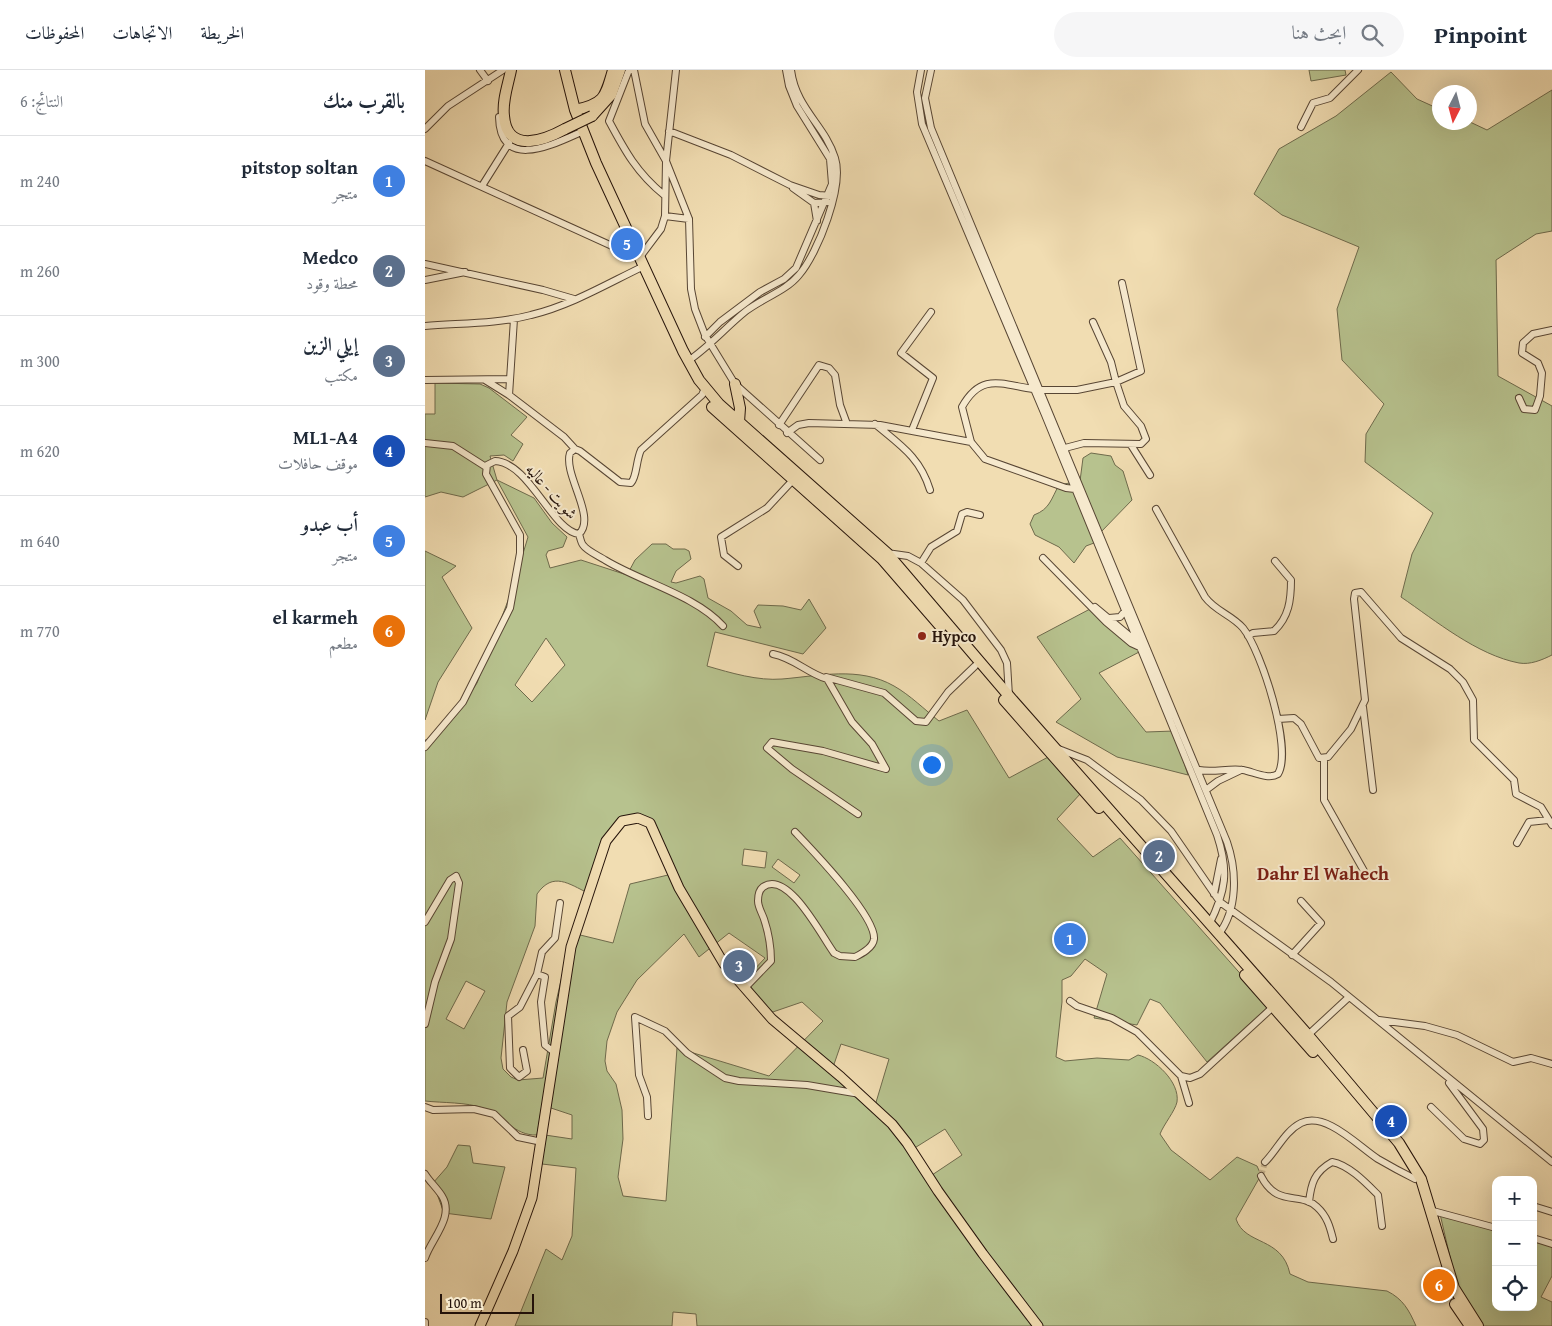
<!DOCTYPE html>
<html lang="ar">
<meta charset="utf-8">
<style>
:root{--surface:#fff;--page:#f6f6f7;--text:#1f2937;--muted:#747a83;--line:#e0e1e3;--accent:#db2777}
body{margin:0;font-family:"Gentium Book Plus",Amiri,serif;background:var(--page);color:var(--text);direction:rtl}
.controls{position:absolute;right:15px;bottom:15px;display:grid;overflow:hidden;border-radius:10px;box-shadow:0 5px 20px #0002}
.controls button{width:45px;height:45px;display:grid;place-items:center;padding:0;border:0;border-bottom:1px solid var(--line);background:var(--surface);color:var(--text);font:25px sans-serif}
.compass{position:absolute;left:1007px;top:15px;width:45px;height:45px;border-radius:50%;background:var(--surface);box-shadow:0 5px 20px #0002;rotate:186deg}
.scale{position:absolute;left:15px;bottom:12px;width:94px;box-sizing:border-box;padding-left:5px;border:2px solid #25130a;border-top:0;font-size:14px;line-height:18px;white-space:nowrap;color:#25130a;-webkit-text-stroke:4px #f6e9cd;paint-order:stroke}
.you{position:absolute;left:506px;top:694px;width:18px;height:18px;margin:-12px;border:4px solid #fff;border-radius:50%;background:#1a73e8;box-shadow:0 0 0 8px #1a73e833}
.badge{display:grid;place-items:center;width:32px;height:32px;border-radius:50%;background:var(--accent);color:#fff;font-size:16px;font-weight:700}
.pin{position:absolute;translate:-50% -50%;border:2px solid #fff;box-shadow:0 1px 5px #0006}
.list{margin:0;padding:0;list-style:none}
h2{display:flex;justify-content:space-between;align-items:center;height:65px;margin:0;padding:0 20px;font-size:21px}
h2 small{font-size:16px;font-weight:400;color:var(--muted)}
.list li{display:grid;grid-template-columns:32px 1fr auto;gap:15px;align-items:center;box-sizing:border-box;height:90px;padding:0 20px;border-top:1px solid var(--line)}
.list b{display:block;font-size:19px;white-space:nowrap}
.list p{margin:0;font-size:16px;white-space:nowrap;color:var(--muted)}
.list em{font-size:16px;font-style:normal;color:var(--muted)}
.icon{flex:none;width:28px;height:28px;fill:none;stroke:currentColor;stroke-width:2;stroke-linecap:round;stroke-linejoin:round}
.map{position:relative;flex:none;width:1127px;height:1256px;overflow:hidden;direction:ltr}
header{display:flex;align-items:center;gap:30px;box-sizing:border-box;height:70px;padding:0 25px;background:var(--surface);border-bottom:1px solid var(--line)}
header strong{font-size:24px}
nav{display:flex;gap:28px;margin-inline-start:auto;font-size:18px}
.search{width:350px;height:45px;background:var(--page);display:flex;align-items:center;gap:12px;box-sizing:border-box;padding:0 18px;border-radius:28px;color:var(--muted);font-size:19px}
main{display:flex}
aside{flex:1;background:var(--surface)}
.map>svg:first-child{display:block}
.green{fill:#b7c28e;stroke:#6e6a4c;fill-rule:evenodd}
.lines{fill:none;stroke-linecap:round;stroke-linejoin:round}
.minor-tunnel{stroke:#c8b590;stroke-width:6;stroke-dasharray:6 3;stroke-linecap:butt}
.minor-casing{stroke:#584634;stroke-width:8}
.major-casing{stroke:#25130a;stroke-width:11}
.highway-casing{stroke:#25130a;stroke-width:12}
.minor{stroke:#f6e9cd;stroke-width:6}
.major{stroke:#f1ddb2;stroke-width:9}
.highway{stroke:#f1ddb2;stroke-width:10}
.highway-bridge-casing{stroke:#25130a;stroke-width:12;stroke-linecap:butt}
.highway-bridge{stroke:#f1ddb2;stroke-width:10}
.poi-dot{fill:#8f2418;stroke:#f6e9cd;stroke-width:2}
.labels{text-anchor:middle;stroke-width:4;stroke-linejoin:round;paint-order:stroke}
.street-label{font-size:16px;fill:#25130a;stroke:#f6e9cd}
.poi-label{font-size:16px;font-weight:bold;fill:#25130a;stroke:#f6e9cd;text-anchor:start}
.quarter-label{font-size:19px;font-weight:bold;fill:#7a1f14;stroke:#f6e9cd}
</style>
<header>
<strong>Pinpoint</strong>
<div class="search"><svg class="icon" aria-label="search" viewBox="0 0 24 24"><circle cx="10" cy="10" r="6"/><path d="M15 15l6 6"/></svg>ابحث هنا</div>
<nav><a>الخريطة</a><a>الاتجاهات</a><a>المحفوظات</a></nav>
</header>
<main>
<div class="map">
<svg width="1127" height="1256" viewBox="0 0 1127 1256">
<rect width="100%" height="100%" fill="#f1ddb2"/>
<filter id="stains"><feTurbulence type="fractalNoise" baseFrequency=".004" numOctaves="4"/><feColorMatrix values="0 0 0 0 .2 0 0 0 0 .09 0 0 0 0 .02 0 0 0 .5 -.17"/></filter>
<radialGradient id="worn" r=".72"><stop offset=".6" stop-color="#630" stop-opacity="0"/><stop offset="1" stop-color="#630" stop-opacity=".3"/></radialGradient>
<path class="green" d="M884 0H920L921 5 886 11Z
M966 2 992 29 1014 39V52H1045L1062 60 1127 20V161L1111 164 1071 190 1073 306 1127 336V585C1117 590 1105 595 1094 593 1052 585 1011 551 976 527L987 484 1008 443 940 392 941 364 959 334 917 290 912 239 934 177 857 145 829 124 854 79 911 46Z
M10 313 55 314 64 318 102 347 86 365 98 374 88 391 79 385 65 386 72 410 109 428 127 453 142 467 138 477 123 481 121 485 125 498 156 490 202 505 210 490 227 474H241L248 479H260L264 481 266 489 251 501 246 512 251 513 275 506 279 509 283 528 306 541 322 555 336 558 329 541 333 535 358 536 376 540 384 529 401 558 378 584 290 562 282 596C306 603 333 611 357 609 394 606 434 596 469 616 485 625 500 640 514 651L542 640 584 708 625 686 657 722 632 749 668 787 695 768 844 936 782 992 735 933 725 929 712 955 669 948 682 904 660 889 646 906 637 910V932L631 987 640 991 672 988 704 990 713 985C730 989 755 1012 752 1032 750 1041 739 1054 735 1064L746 1080 785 1110 812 1087 832 1096 836 1105 811 1149C820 1176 857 1166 865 1204L883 1212 962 1221C978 1229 984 1240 991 1256H272L271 1244 248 1242 247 1256H90L121 1179 137 1190 147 1166 151 1098 117 1094 120 1065 147 1069V1045L117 1035 112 1065C89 1066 78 1045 58 1038 41 1032 18 1033 0 1031V670H7L29 648 52 613 87 520 103 467 72 410 38 427 16 422 0 427V344H10ZM121 568 140 595 107 632 90 615ZM214 752 232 760 243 805 205 814 188 873 147 863 131 932 118 1008 93 1010 86 1007 78 999 76 988 82 932 110 856 112 824C128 801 144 814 163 823L189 762 200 754ZM319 779 342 782 340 798 317 795ZM353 789 375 805 369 813 347 797ZM304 863 340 888 314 916 339 945 377 932 398 951 344 1006 252 978 241 1131 198 1126 193 1107 198 1069 197 1040 191 1014 182 1001 180 991 182 971 192 942 212 910 259 864 274 887ZM41 911 60 921 39 959 21 949ZM416 974 464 989 449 1039 406 1003ZM520 1059 537 1085 507 1105 488 1079Z
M666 383 686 386 690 395 698 401 707 430 675 463 669 473 661 476 649 493 634 477 610 465 605 454 609 445C625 439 626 429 634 415L655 411 658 388Z
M0 481 31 496 17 507 47 558 13 612 0 650Z
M665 539 716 581 674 603 721 662 749 661 763 705 692 687 631 652 656 629 612 567Z
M33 1075 45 1076 48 1093 80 1097 66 1149 19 1143 8 1113 22 1097Z
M1015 1144 1071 1159V1237H1108V1170L1127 1175V1206L1116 1227 1127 1232V1256H1047L1039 1247Z"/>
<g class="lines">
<path class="minor-tunnel" d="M836 1106 840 1092"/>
<g class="minor-casing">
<path id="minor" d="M55 0 63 11
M204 0 184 51C200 81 212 103 239 125
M209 0 220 54 241 91 264 149 266 219 270 239 280 265 310 314 395 390
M496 0 492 22 497 54 620 345 792 765C804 801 801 821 784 855
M506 0 500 28 506 58 802 772C812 801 813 840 793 865
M74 47C75 101 127 75 154 63
M876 57 888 33 905 28 933 0
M0 59 23 36 78 0
M244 61 306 85 365 115 394 125 407 126
M0 91 209 186
M57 116 84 73
M368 118 389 133 403 132
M389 133 392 151
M240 146 264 149
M215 187 236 159 240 146 241 91 251 0
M0 194 118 220 149 229
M0 210 40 202
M89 249 84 325 139 367 150 379
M0 256C35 253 72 254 106 245 144 236 180 215 215 198
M280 267 295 252 335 222 359 209 371 198 407 114 405 89 372 36 364 16 361 0
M263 291C285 276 301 257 321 241 338 228 361 221 374 205 393 183 419 116 410 88 400 55 371 39 366 0
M0 310 84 309
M60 310 84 325
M608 319C575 314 556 303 537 337L546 372 560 389 641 418 650 419
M614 320H652L691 312 686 292 668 252
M1094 328 1099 339 1110 340 1115 326 1117 303 1113 293 1097 283 1098 273 1108 264 1127 260
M450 354C475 375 495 387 505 420
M354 355 394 295 404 298 410 305 415 335 422 354
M487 360 508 308 476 283 506 242
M362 363 373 355 384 353 455 355 546 372
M0 373 28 376 61 397
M706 375 725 405
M640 378 659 373 716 374 721 369 716 356 699 336 691 312 716 301 697 213
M731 439 780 527C790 541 807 545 818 558 836 580 868 679 853 704 843 710 829 702 818 700 803 698 788 703 774 700
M154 464C155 467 156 473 158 475 162 481 174 486 180 490 216 512 270 525 298 556
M462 483 483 486 496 493 506 477 532 461 537 444 542 442 555 445
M618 488 681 552 706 573 717 578
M496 493 538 530 576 580 582 593 584 626
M313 496 299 485 296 467 342 438 368 410
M670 537 712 572
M684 548 695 547 700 541
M823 566 828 563 849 561C864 547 866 530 866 510L850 491
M348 584C369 588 382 603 402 609
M938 637 948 720
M853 649 869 648 876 654 894 688 903 687 926 659 940 630 929 529 930 523 936 522 976 568 1025 599 1038 612 1048 630 1049 670 1089 710 1091 724 1116 737 1127 755
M0 677 38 632 85 538 95 483V465L61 404 62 395 70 391C104 392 128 462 154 464 172 447 138 405 145 383L150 379 155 381 195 412 206 413C212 407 211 390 216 380L277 325 280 318
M631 678 662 690 716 730 746 761 795 832 906 912 1127 1092
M899 688V730L939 801
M781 720 793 711 816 700
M433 744 367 699 342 678 347 672 398 681 461 699 447 674 427 652 401 607 459 623 491 651 501 652 523 622 550 596
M1092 773 1104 752 1123 750
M789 824 796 789
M0 852 25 810 31 806 34 813 26 869 10 912 0 954
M867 885 896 853 876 831
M112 904 117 882 130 868 135 833
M320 918 346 891C346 876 344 864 339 849 337 843 333 837 333 831 333 826 334 820 338 817 363 799 397 867 409 883L415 886 430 887C436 884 448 878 449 869 451 846 387 780 370 762
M645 931 652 936 687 948 712 962 756 1006 765 1008 775 1004 848 937
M954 950 1000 956 1032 965 1088 992 1106 988 1127 994
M883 965 924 927
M98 980 102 1001 94 1007 85 998 83 946 95 937 112 904 120 907 116 932 120 975 130 983
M756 1006 764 1033
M0 1037 8 1040 49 1039 69 1044 93 1067 117 1072
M1006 1037 1039 1069 1055 1074 1059 1070 1058 1059 1024 1013
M223 1046 222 1027 214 1005 210 947 240 961 262 983 300 1008 314 1011 382 1015 435 1024
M840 1092C852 1080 860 1061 876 1053 901 1041 934 1077 953 1089 965 1096 978 1103 990 1109
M0 1104C5 1112 12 1118 17 1126 30 1147 6 1169 0 1188
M836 1106C852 1138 875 1121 892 1137 902 1146 905 1157 908 1169
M884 1132C886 1114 889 1102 907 1092 924 1095 941 1113 953 1125L957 1156
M1108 1136 1127 1142
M1008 1141 1071 1158
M1108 1168 1127 1174
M0 1252V1256"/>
</g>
<g class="major-casing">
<path id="major" d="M55 1256 88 1181 107 1128 146 877 181 771 197 751 213 748 225 753 254 818 299 894 347 949 416 1007 467 1054 482 1073 513 1121 558 1184 613 1256"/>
</g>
<g class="highway-casing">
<path id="highway" d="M86 0C83 15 77 31 79 46 82 85 120 70 140 59
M140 0 150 40 171 93 258 281 274 310 294 334 462 483 584 626 883 965 974 1073 996 1109 1029 1218 1053 1256
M150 40C179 34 180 28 188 0
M167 46 186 25 195 0
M310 314 315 338 314 352
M287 337 457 489 516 557
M579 630 674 738
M820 905 888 982
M1030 1234 1045 1256"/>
</g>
<use href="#minor" class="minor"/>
<use href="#major" class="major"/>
<use href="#highway" class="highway"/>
<g class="highway-bridge-casing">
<path id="highway-bridge" d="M140 59 167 46"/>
</g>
<use href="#highway-bridge" class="highway-bridge"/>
</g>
<circle class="poi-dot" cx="497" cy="566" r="5"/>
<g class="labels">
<g class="street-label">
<text transform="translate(127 421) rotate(48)" y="6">شويت - عاليه</text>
</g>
<g class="poi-label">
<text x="507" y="572">Hypco</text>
</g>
<g class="quarter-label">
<text x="898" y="810">Dahr El Wahech</text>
</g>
</g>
<rect width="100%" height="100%" filter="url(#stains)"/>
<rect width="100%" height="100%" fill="url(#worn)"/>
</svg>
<div class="controls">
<button>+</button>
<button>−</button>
<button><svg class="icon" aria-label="locate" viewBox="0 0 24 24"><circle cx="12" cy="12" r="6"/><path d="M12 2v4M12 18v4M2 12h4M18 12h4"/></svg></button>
</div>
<svg class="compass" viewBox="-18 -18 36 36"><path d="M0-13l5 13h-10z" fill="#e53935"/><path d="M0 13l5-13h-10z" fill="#747a83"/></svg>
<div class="scale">100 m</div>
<div class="you"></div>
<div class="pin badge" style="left:645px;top:869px;background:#3f7fe0">1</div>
<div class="pin badge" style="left:734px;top:786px;background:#5c6f8a">2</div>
<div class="pin badge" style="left:314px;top:896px;background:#5c6f8a">3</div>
<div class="pin badge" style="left:966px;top:1051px;background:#1a4fb4">4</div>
<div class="pin badge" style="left:202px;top:174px;background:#3f7fe0">5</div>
<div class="pin badge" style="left:1014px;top:1215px;background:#e8710a">6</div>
</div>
<aside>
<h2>بالقرب منك<small>النتائج: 6</small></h2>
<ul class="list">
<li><span class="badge" style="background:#3f7fe0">1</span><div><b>pitstop soltan</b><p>متجر</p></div><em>240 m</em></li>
<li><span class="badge" style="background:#5c6f8a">2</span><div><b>Medco</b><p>محطة وقود</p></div><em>260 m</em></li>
<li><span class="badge" style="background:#5c6f8a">3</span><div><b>إيلي الزين</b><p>مكتب</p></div><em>300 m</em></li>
<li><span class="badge" style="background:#1a4fb4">4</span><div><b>ML1-A4</b><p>موقف حافلات</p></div><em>620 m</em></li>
<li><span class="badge" style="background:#3f7fe0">5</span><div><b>أب عبدو</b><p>متجر</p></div><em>640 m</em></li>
<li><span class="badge" style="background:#e8710a">6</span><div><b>el karmeh</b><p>مطعم</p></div><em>770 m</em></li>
</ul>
</aside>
</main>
